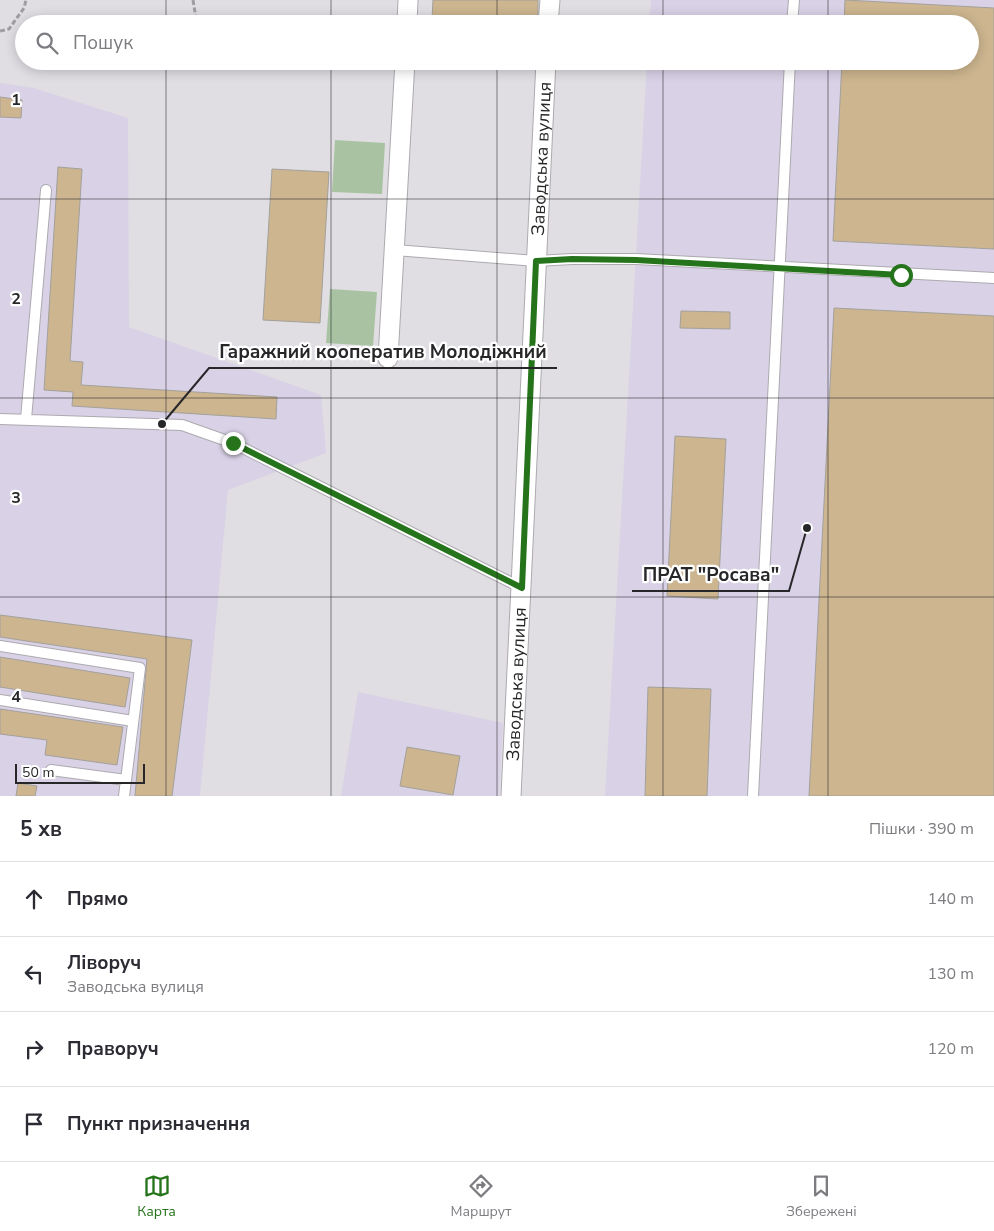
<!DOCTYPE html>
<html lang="uk">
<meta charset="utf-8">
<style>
:root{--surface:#fff;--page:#f7f7f7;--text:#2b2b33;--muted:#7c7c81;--line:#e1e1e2;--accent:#25731a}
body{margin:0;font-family:"Nunito Sans",sans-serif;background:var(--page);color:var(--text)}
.scale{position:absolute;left:15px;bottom:12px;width:130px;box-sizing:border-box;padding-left:5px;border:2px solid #272729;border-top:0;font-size:14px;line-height:18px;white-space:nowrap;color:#272729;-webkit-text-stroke:4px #fff;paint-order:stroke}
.stop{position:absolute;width:15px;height:15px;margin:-11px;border:4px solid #25731a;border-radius:50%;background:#fff}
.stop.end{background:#25731a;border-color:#fff;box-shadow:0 1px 5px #0008}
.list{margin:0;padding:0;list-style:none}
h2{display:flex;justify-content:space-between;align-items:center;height:65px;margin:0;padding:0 20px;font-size:21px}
h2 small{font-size:16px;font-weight:400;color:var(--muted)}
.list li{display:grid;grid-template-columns:32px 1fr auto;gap:15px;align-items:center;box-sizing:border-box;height:75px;padding:0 20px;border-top:1px solid var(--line)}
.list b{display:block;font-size:19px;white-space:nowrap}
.list p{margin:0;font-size:16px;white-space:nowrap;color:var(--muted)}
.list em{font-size:16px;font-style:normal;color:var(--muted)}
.icon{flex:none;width:28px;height:28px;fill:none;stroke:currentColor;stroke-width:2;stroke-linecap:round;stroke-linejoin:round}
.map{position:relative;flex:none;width:994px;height:796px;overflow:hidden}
.search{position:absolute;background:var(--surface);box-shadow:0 2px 12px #0003;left:15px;right:15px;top:15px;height:55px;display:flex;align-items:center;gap:12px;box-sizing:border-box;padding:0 18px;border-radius:28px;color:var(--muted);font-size:19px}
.sheet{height:365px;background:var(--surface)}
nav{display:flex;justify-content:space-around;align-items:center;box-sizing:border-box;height:70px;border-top:1px solid var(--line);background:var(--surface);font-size:14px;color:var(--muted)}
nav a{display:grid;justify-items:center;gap:2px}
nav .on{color:var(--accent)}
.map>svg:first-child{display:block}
.industrial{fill:#d9d1e6}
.grass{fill:#a9c3a2}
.building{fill:#ccb58f;stroke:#a3a09c}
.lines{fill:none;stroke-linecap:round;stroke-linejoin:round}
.service-casing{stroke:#acaaaf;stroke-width:12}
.minor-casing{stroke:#acaaaf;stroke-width:21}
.path{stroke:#9f9da1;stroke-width:3;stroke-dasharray:5 2.5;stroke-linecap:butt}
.service{stroke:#fff;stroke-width:10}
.minor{stroke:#fff;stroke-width:19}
.route{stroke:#25731a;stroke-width:6}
.grid{fill:none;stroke:#272729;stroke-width:1;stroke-opacity:0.55}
.labels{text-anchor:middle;stroke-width:4.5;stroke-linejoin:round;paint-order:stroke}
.street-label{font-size:18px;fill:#272729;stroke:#fff}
.grid-label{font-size:16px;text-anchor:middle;font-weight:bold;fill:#272729;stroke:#fff;stroke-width:4.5;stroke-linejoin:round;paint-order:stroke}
.leader{fill:none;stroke:#272729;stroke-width:2}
.callout-dot{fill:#272729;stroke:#fff;stroke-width:2}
.callout-label{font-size:19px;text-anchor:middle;font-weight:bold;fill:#272729;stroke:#fff;stroke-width:4.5;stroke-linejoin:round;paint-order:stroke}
</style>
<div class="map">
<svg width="994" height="796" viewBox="0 0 994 796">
<rect width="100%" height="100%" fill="#e0dee3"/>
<path class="industrial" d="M651 0H994V796H605L647 61H970V24H649Z
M0 83 34 88 128 118 129 327 321 395 326 453 228 490 200 796H0Z
M358 692 503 723 499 796H341Z"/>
<path class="grass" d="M335 140 385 143 382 194 332 192Z
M330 289 377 292 373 346 326 343Z"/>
<path class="building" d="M433 0H538V23L432 19Z
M845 0 994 8V249L833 241 842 61H970V24H844Z
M0 97 22 100 21 118 0 117Z
M58 167 82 169 70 361 83 362 81 385 277 397 276 419 72 406 73 392 44 390Z
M272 169 329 172 320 323 263 320Z
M834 308 994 316V796H809Z
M681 311 730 312V329L680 328Z
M675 436 726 439 718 599 667 596Z
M0 615 192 640 172 796H135L147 659 0 637Z
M0 657 130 678 125 707 0 687Z
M648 687 711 689 707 796H645Z
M0 709 123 727 117 765 45 755 47 740 0 734Z
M407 747 460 756 453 795 400 786Z
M18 783 37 786 35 796H16Z"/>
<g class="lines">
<g class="service-casing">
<path id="service" d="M792 24 794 0
M395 250 536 261 572 259H636L994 278
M0 419 182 425 233 443 522 588
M26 419 46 190
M0 646 140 668 124 796
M0 700 133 721
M51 770 126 780
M753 796 790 61"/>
</g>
<g class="minor-casing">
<g id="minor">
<path d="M407 24 408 0"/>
<path d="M548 24 550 0"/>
<path d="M388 358 405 61"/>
<path id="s1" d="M511 796 546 61"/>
</g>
</g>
<path class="path" d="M193 0 197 24
M0 31 9 29 24 8 26 0"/>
<use href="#service" class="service"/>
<use href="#minor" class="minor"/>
</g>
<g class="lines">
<path class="route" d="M233 443 522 588 536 261 572 259 636 260 901 275"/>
</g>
<path class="grid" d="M166 0V24M331 0V24M497 0V24M663 0V24M828 0V24M166 61V796M331 61V796M497 61V796M663 61V796M828 61V796M0 199H994M0 398H994M0 597H994"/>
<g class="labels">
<g class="street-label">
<text dy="6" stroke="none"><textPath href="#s1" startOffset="638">Заводська вулиця</textPath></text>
<text dy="6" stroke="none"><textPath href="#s1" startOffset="112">Заводська вулиця</textPath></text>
</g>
</g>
<g class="grid-label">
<text x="16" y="105">1</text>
<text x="16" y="304">2</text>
<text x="16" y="503">3</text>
<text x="16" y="702">4</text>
</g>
<path class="leader" d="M162 424L209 368H557M807 528L789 591H632"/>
<g class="callout-dot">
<circle cx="162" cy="424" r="5"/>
<circle cx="807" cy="528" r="5"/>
</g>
<g class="callout-label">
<text x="383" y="358">Гаражний кооператив Молодіжний</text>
<text x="711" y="581">ПРАТ "Росава"</text>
</g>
</svg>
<div class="scale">50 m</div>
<div class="stop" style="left:901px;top:275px"></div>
<div class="stop end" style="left:233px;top:443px"></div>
<div class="search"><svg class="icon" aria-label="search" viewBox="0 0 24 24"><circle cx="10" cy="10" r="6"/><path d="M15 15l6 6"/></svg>Пошук</div>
</div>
<section class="sheet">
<h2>5 хв<small>Пішки · 390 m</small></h2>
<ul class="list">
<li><svg class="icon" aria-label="ahead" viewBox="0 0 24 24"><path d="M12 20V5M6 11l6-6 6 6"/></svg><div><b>Прямо</b></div><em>140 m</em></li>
<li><svg class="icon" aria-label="left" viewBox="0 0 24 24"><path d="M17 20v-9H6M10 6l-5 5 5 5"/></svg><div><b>Ліворуч</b><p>Заводська вулиця</p></div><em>130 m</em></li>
<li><svg class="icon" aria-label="right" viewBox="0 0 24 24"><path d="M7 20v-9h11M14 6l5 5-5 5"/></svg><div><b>Праворуч</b></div><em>120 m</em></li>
<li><svg class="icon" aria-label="arrive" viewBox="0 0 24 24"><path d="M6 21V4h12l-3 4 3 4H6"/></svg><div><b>Пункт призначення</b></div></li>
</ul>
</section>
<nav>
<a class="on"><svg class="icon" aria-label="map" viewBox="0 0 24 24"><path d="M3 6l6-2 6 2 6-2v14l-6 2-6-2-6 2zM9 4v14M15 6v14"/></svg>Карта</a>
<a><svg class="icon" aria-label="directions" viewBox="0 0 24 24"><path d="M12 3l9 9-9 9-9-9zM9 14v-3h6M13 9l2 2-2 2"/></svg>Маршрут</a>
<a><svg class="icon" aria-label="saved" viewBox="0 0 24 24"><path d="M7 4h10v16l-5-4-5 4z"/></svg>Збережені</a>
</nav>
